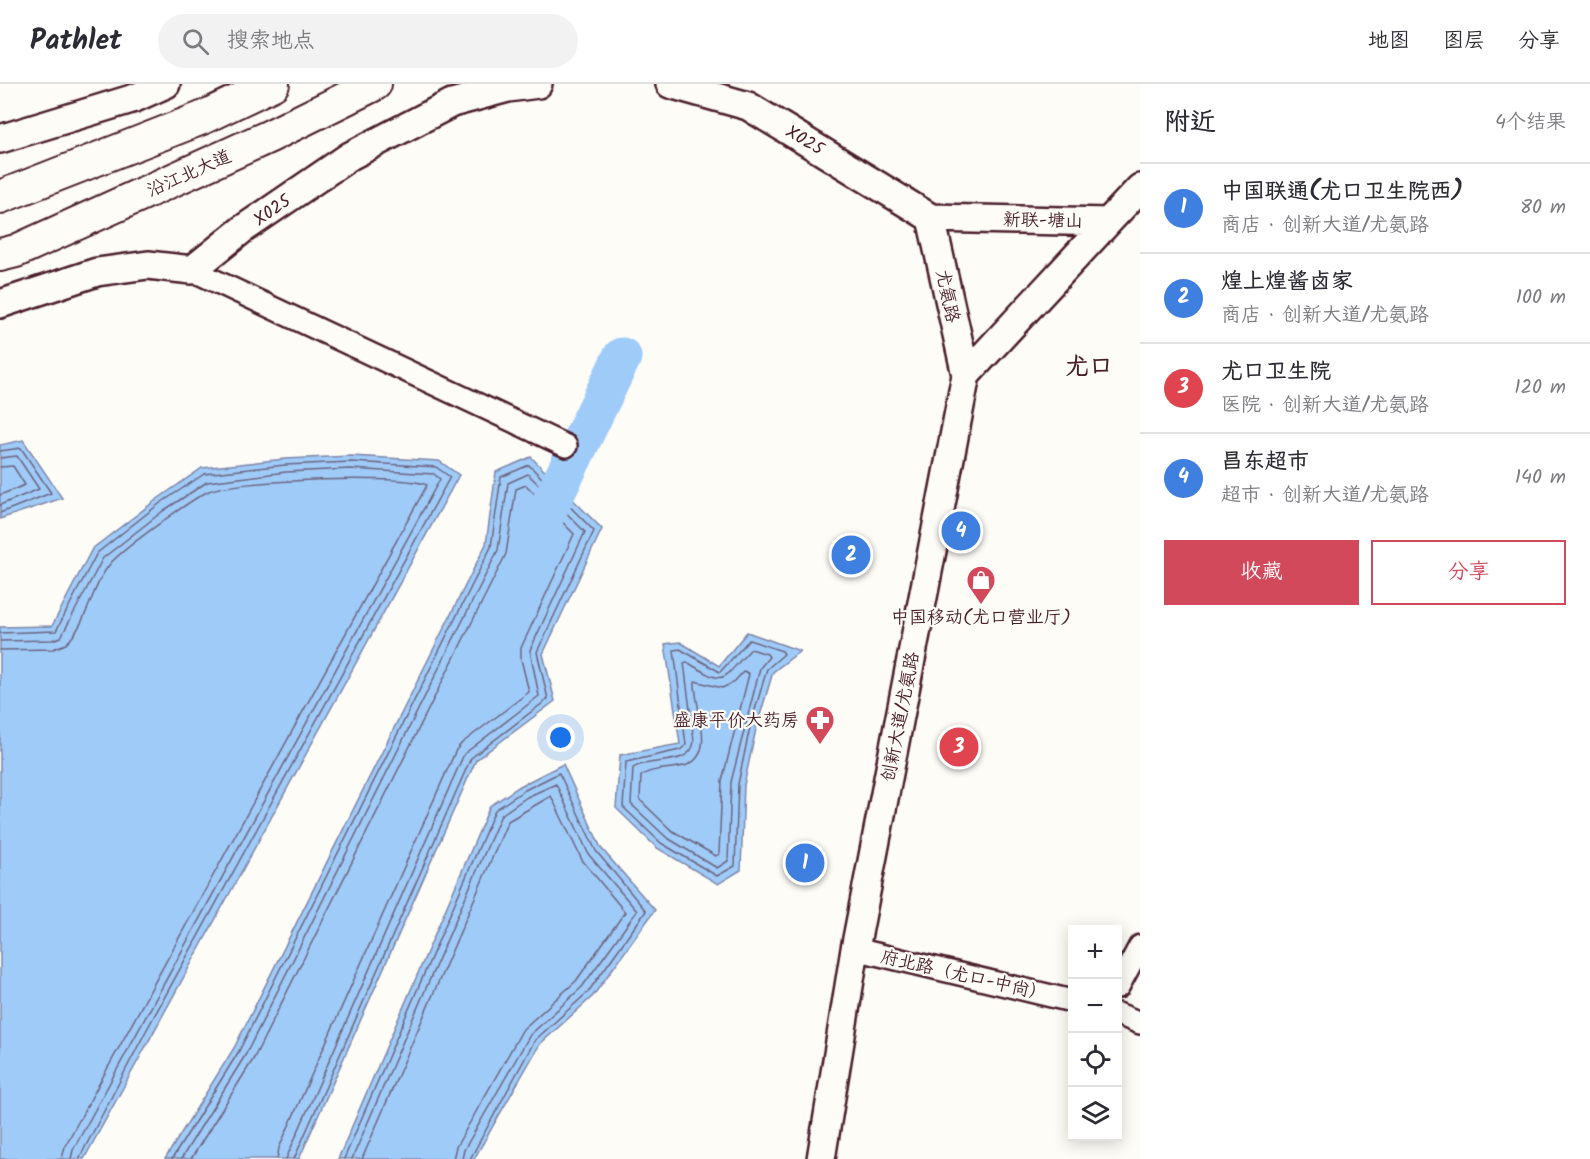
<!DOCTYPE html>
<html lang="zh">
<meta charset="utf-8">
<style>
:root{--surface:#fff;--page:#f2f2f3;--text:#2b2b33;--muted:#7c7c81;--line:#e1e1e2;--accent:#d1495b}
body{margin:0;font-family:Kalam,"LXGW WenKai TC",sans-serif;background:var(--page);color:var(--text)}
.controls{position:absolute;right:18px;bottom:18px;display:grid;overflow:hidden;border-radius:0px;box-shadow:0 3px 15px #0003}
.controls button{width:54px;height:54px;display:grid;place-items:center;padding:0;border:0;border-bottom:2px solid var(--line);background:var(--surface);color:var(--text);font:30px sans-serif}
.you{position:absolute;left:561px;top:654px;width:21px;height:21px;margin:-15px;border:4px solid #fff;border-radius:50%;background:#1a73e8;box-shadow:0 0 0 9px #1a73e833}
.badge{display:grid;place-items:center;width:39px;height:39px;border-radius:50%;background:var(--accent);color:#fff;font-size:20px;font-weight:700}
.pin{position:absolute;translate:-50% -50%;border:3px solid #fff;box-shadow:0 2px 6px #0006}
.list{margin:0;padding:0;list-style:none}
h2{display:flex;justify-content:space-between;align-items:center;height:78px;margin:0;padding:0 24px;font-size:26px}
h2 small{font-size:20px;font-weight:400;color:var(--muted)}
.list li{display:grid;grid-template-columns:39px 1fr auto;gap:18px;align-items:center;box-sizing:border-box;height:90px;padding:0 24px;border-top:2px solid var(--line)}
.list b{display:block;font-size:22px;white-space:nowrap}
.list p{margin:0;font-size:20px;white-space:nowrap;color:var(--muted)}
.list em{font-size:20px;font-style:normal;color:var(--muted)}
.actions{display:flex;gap:12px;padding:18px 24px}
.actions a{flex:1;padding:14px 0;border:2px solid var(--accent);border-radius:0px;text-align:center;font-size:21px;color:var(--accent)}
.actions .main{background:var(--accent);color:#fff}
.icon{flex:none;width:33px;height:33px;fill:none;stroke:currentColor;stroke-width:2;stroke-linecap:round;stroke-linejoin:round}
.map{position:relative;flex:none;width:1140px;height:1075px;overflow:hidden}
header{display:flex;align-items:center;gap:36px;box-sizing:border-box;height:84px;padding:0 30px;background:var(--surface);border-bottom:2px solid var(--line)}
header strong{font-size:28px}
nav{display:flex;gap:33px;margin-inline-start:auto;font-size:21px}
.search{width:420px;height:54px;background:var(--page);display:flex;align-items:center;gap:15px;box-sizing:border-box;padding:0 21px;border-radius:33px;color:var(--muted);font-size:22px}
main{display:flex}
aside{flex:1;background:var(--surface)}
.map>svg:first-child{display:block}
.water{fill:#9fcbf9;stroke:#7d86a7;stroke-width:1.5}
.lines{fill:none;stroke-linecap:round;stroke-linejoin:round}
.shore{stroke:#6c647d;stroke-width:1.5}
.river{stroke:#9fcbf9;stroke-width:39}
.minor-casing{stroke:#4a1f2b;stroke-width:26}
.major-casing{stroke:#4a1f2b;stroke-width:32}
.highway-casing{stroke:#4a1f2b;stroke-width:36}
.minor{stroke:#fdfcf7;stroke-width:21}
.major{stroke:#fdfcf7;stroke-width:27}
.highway{stroke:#fdfcf7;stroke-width:32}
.labels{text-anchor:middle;stroke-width:4.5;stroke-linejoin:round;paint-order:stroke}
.street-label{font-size:18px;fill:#4a1f2b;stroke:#fdfcf7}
.poi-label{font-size:18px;fill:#4a1f2b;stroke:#fdfcf7}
.district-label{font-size:24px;font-weight:bold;fill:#4a1f2b;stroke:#fdfcf7}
</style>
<header>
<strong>Pathlet</strong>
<div class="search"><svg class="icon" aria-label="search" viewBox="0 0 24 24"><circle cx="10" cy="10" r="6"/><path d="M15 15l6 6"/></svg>搜索地点</div>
<nav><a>地图</a><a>图层</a><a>分享</a></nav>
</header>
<main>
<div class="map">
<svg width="1140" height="1075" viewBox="0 0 1140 1075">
<rect width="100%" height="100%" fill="#fdfcf7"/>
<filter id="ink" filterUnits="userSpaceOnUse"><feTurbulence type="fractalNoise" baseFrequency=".0167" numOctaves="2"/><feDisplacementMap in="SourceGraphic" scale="12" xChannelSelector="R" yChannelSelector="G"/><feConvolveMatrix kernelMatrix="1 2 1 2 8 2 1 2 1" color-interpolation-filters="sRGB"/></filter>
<g filter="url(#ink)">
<path class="water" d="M23 356 62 414 0 435V361Z
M351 372 439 377 459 391 84 1075H0V543L52 542 92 465 156 416 202 384 285 375Z
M531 373 602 445 543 570 555 617 476 676 299 1075H165L234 964 486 460 496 388Z
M747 548 800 567 773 588 756 645 744 701 741 786 718 800 657 764 616 724 620 671 680 660 665 560 680 558 719 582Z
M563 680 601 764 655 826 593 912 540 960 474 1075H338L490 722 520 702Z"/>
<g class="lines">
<path class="shore" d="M0 367 21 364 51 409 0 429
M0 374 17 372 39 405 0 421
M0 383 13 382 25 401 0 411
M0 549 56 547 97 469 159 420 204 390 285 381 351 378 436 383 450 393 146 947 79 1075
M749 556 782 567 784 570 767 585 750 643 738 700 735 782 717 792 661 759 623 723 626 678 680 666 686 661 674 566 680 565 720 588Z
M0 557 52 556 61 553 103 474 163 427 207 398 286 388 350 385 434 390 440 395 73 1066 71 1075
M751 565 767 570 769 573 760 584 731 698 728 777 717 784 666 753 631 720 633 684C648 673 692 684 694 657L684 579 687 578C729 604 720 596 751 565Z
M0 566 53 565 66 560C88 539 91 503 110 480 121 466 193 414 209 407 233 396 406 390 427 401L65 1062 62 1075
M744 587 749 590 722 697 719 770 716 772 671 746 640 716 641 692C653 683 673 686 687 681 718 669 693 620 695 597L722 604 733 599Z
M172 1075 239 967 491 463 501 393 529 381 594 447 537 568 548 615 471 674 294 1075
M181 1075 246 970 498 466 508 399 528 390 585 448 530 566 539 612 464 670 286 1075
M191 1075 254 974 506 470 516 405 526 401 574 450 521 564V575L529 608 462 659 456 666 279 1064 277 1075
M344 1075 495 726 523 707 559 689 596 767 646 827 588 908 535 956 470 1075
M352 1075 501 731 527 713 556 700 589 771 637 827 582 903 530 951 464 1066 462 1075
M362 1075 508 737 551 712 582 776 625 828 576 897 523 945 456 1063 453 1075"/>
<path class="river" d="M536 450 622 273"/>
<g class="minor-casing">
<path id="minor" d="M192 186 566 362
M855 865 1072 917
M1118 903 1140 862
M1118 930 1140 939"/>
</g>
<g class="major-casing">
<path id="major" d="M670 0 748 22 931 134
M0 55 135 14 166 0
M931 134 1108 138 1140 104
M931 134 966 291
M0 220 97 188 148 181 192 186 243 145 350 72 452 19 508 4 538 0
M821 1075 855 865 966 291 1108 138"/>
</g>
<g class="highway-casing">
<path id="highway" d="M0 113 202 34 273 0
M0 171 16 167 270 52 375 0"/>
</g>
<use href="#minor" class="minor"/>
<use href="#major" class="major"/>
<use href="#highway" class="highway"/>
</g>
</g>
<defs>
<g id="shop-pin" transform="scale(1.5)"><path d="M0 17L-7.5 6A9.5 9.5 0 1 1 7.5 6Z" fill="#d1495b" stroke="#fdfcf7"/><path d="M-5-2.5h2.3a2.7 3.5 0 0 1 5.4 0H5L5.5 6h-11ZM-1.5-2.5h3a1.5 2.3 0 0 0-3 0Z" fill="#fff"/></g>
<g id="pharmacy-pin" transform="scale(1.5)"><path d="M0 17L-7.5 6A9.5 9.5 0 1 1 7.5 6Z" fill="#d1495b" stroke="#fdfcf7"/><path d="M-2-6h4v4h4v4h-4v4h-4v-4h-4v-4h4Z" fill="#fff"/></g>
</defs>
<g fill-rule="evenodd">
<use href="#shop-pin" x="981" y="496"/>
<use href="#pharmacy-pin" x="820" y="636"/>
</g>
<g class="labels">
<g class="street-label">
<text transform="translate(805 56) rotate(31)" y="6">X025</text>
<text transform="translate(189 89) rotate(-24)" y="6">沿江北大道</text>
<text transform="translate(272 126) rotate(-35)" y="6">X025</text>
<text transform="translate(1043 136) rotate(1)" y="6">新联-塘山</text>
<text transform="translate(948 212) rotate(78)" y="6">尤氨路</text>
<text transform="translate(900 633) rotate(-79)" y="6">创新大道/尤氨路</text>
<text transform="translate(964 891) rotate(13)" y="6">府北路（尤口-中尚）</text>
</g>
<g class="poi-label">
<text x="981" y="539">中国移动(尤口营业厅)</text>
<text x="799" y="642" text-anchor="end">盛康平价大药房</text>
</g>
<g class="district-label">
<text x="1089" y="290">尤口</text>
</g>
</g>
</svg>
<div class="controls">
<button>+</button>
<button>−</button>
<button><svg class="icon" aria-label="locate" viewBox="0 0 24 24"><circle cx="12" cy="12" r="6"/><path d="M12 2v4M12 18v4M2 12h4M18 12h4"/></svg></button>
<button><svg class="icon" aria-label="layers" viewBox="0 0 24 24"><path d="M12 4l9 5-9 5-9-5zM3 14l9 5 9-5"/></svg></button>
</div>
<div class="you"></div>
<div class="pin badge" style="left:805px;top:779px;background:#3f7fe0">1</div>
<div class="pin badge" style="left:851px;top:471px;background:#3f7fe0">2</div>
<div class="pin badge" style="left:959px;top:663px;background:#e0444e">3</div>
<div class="pin badge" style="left:961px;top:447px;background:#3f7fe0">4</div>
</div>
<aside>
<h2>附近<small>4个结果</small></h2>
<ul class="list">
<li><span class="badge" style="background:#3f7fe0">1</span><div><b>中国联通(尤口卫生院西)</b><p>商店 · 创新大道/尤氨路</p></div><em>80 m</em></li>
<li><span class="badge" style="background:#3f7fe0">2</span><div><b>煌上煌酱卤家</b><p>商店 · 创新大道/尤氨路</p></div><em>100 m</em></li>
<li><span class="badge" style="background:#e0444e">3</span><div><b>尤口卫生院</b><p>医院 · 创新大道/尤氨路</p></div><em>120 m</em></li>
<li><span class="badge" style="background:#3f7fe0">4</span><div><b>昌东超市</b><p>超市 · 创新大道/尤氨路</p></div><em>140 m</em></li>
</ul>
<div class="actions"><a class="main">收藏</a><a>分享</a></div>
</aside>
</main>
